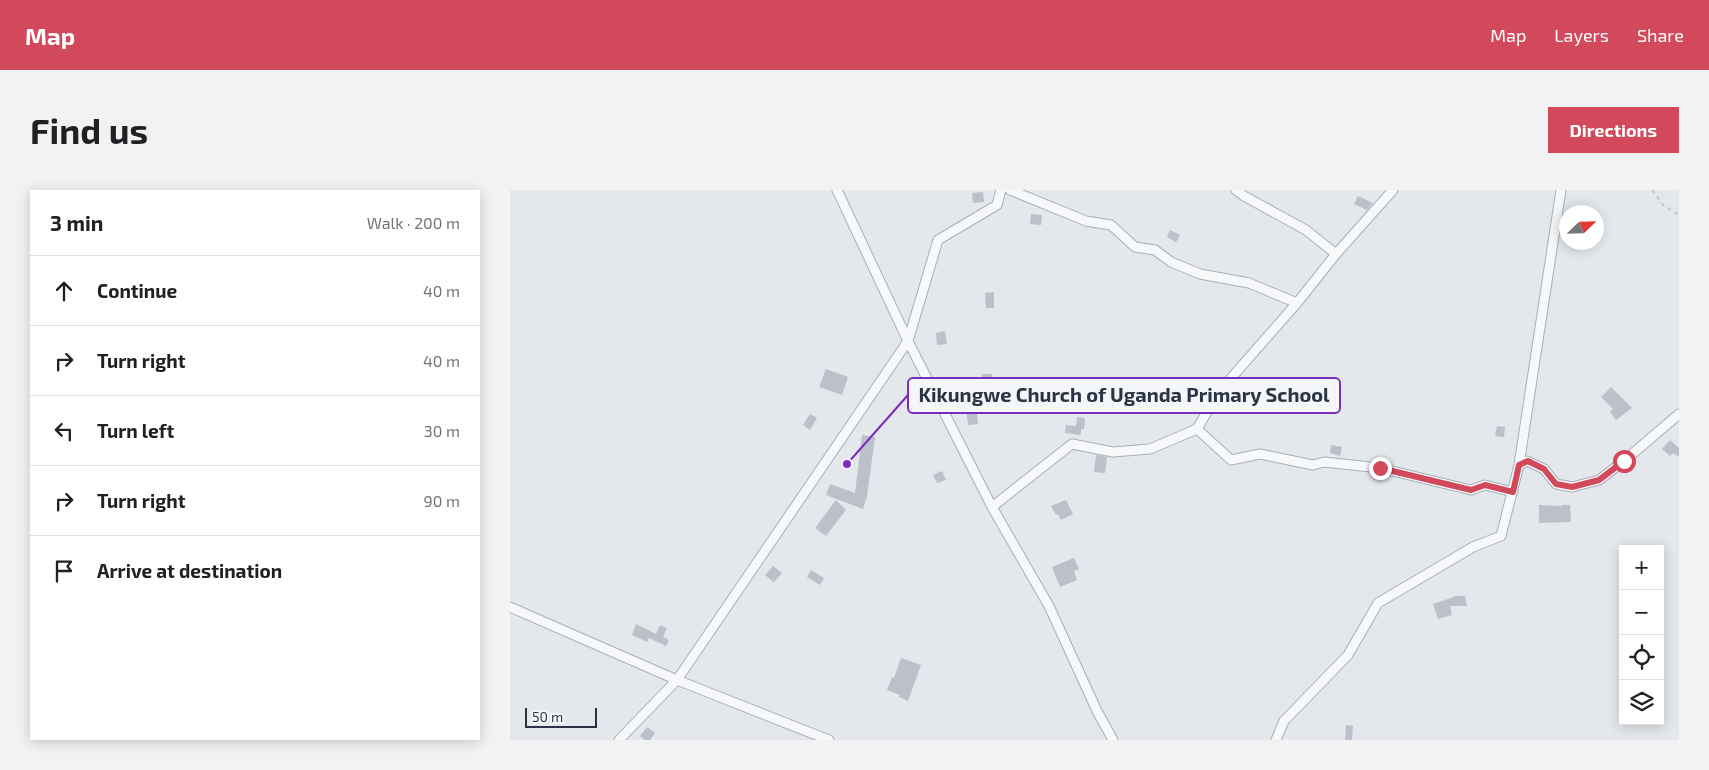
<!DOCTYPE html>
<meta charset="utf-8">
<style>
:root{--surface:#fff;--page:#f2f2f2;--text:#202124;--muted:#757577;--line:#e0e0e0;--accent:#d1495b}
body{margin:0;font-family:"Exo 2",sans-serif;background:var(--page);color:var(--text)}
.controls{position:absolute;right:15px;bottom:15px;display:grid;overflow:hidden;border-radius:0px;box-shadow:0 2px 12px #0003}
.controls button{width:45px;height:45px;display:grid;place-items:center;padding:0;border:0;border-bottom:1px solid var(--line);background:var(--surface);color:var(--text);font:25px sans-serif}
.compass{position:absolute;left:1049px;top:15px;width:45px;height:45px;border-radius:50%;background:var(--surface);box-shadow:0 2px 12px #0003;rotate:67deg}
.scale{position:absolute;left:15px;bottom:12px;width:72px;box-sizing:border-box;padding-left:5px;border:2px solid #2b3445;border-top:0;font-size:14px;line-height:18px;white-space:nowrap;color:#2b3445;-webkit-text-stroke:4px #f4f6f9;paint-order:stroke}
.stop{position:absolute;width:15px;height:15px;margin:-11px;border:4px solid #d1495b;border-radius:50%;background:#fff}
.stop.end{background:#d1495b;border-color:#fff;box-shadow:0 1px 5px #0008}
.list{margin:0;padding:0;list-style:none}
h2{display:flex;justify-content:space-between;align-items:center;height:65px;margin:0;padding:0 20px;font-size:21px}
h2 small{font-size:16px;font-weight:400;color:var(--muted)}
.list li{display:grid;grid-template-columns:32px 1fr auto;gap:15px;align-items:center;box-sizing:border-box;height:70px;padding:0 20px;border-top:1px solid var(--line)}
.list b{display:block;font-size:19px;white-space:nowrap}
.list em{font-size:16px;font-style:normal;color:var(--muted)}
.icon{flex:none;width:28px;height:28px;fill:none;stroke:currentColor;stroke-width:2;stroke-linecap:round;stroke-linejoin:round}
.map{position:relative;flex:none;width:1169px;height:550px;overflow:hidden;border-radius:0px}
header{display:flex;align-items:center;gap:30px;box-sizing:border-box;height:70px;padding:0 25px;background:var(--accent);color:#fff}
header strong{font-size:24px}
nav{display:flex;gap:28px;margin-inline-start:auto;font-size:18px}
.intro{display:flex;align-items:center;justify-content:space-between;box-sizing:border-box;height:120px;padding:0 30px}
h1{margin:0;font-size:35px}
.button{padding:12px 22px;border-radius:0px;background:var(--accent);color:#fff;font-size:18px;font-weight:700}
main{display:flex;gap:30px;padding:0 30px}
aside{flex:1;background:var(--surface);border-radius:0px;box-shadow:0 2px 12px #0003}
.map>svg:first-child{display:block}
.building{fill:#bbc0ca}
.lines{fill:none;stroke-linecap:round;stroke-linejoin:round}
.minor-casing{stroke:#a9aeb7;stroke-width:11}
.path{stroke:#c2c5cb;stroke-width:2;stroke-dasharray:4 4;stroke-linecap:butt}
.minor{stroke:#f7f8fa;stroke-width:9}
.route{stroke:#d1495b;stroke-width:6}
.leader{fill:none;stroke:#7b2cbf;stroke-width:2}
.callout-dot{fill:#7b2cbf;stroke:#f4f6f9;stroke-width:2}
.callout{fill:#f4f6f9;stroke:#7b2cbf;stroke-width:2}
.callout-label{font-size:20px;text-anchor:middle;font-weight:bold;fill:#2b3445}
</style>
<header>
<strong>Map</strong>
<nav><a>Map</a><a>Layers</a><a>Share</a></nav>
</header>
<div class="intro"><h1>Find us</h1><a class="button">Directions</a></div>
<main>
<aside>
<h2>3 min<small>Walk · 200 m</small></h2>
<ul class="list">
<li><svg class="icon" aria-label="ahead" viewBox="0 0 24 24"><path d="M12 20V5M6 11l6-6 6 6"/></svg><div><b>Continue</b></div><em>40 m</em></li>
<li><svg class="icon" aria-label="right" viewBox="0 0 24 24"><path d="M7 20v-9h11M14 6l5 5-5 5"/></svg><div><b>Turn right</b></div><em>40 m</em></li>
<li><svg class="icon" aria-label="left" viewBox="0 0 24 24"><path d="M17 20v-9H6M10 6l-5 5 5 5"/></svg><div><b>Turn left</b></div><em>30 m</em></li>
<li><svg class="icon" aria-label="right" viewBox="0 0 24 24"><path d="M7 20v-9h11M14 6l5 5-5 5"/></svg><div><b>Turn right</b></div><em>90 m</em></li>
<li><svg class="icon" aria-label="arrive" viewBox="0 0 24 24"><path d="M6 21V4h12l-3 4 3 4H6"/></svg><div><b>Arrive at destination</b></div></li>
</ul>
</aside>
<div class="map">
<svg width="1169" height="550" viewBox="0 0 1169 550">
<rect width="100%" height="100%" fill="#e4e7ec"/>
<path class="building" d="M473 2 474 12 463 13 462 3Z
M848 6 863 13 857 20 844 14Z
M521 24 532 25 531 35 520 34Z
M660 40 670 45 666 52 657 47Z
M484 102V118H476L475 103Z
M435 141 437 154 427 155 426 143Z
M316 179 338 187 332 205 309 197Z
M472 184H482V203H467V195H472Z
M1101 197 1122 218 1106 230 1100 222 1103 219 1091 207Z
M466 218 468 234 458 235 456 219Z
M300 224 307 228 300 240 293 235Z
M567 227 575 228 574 239H571V245L555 243 556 235 566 236Z
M987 236 995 237 994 247 985 246Z
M352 245 365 247 357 306 353 319 316 305 320 294 345 303Z
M1160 250 1169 258V267L1163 263 1160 266 1152 259Z
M821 255 832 257 830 266 820 263Z
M586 265 597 267 595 283 584 282Z
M432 281 436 290 427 293 423 285Z
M326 310 336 320 316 346 305 338Z
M556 310 563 324 551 330 548 324 546 325 541 316Z
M1029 315 1052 316V315H1060L1061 332 1029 333Z
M564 368 569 379 564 381 567 390 550 397 542 377Z
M263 376 272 383 264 392 255 385Z
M301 380 314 388 310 395 297 387Z
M944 406H955L957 416H940L942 425 928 429 923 414 944 407Z
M126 434 146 444 150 435 157 438 153 447 159 450 156 456 139 448 137 452 122 445Z
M391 468 411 475 398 511 389 507 390 505 377 500 382 487 384 488Z
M836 535 843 536 842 550H835Z
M137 537 145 543 140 550H135L130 546Z"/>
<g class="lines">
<g class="minor-casing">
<path id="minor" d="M327 0 398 151 482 317 539 416 587 521 603 550
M500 0 576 31 601 35 625 57 645 60 661 72 690 84 739 93 787 113 826 64 883 0
M726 0 734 6 796 40 826 64
M787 113 708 203 687 239 721 270 750 264 803 275 814 272 870 278 961 300 975 295 1003 302
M1009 275 1051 0
M482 317 562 254 603 262 640 259 687 239
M0 417 167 490 319 550
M109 550 167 490 398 151 428 50 487 15 491 0
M766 550 774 531 838 465 868 413 963 357 991 346 1009 275 1017 271 1034 279 1046 294 1062 297 1089 290 1114 271 1169 224"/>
</g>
<path class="path" d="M1142 0 1153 15 1169 25"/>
<use href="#minor" class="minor"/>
</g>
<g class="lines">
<path class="route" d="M870 278 961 300 975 295 1003 302 1009 275 1018 271 1034 279 1046 294 1062 297 1089 290 1114 271"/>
</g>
<path class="leader" d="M337 274L398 205"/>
<circle class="callout-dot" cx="337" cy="274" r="5"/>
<rect class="callout" x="398" y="188" width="432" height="35" rx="5"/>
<g class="callout-label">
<text x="614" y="212">Kikungwe Church of Uganda Primary School</text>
</g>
</svg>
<div class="controls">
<button>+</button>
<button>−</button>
<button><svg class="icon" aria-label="locate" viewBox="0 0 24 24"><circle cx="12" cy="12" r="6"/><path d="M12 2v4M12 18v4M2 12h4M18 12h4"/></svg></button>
<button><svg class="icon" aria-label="layers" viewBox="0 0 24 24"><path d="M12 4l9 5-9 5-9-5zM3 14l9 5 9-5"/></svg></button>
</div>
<svg class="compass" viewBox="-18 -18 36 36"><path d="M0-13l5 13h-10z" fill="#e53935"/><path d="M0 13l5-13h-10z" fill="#757577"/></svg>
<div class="scale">50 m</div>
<div class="stop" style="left:1114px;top:271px"></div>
<div class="stop end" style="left:870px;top:278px"></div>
</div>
</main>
